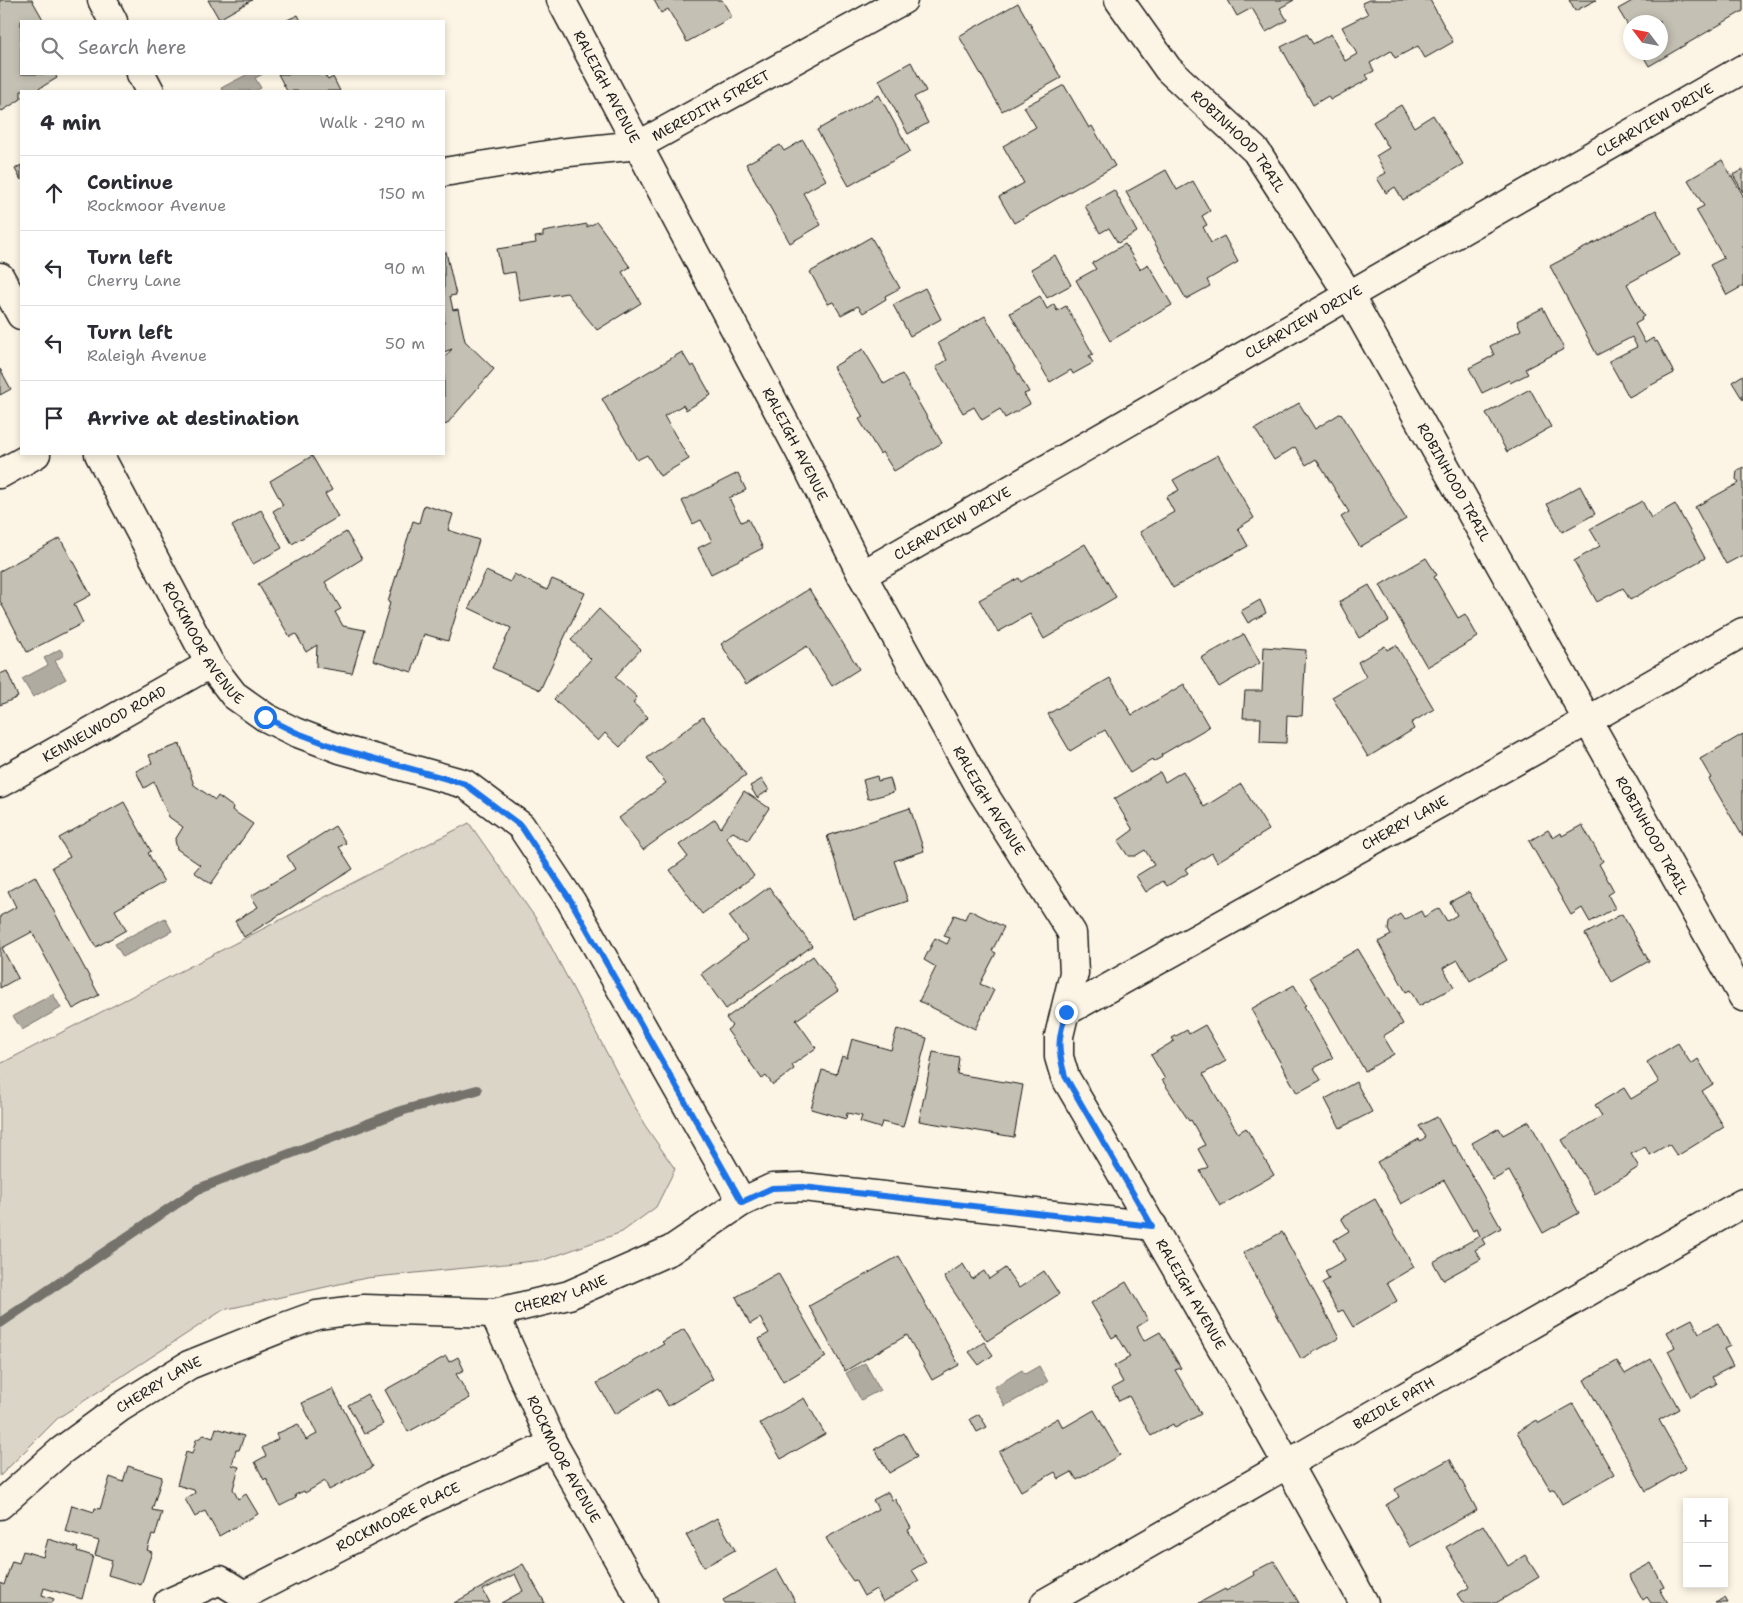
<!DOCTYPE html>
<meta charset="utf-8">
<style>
:root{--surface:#fff;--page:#f2f2f3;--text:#2b2b33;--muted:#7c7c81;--line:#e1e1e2}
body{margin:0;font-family:"Shantell Sans",sans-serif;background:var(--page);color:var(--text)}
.controls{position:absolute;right:15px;bottom:15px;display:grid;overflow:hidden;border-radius:0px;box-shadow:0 2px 8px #0003}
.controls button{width:45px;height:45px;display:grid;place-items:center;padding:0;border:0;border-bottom:1px solid var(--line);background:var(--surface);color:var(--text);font:25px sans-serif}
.compass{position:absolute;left:1623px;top:15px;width:45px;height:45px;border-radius:50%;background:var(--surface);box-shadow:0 2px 8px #0003;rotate:302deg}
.stop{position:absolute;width:15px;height:15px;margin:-11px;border:4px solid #1a73e8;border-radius:50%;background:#fff}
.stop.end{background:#1a73e8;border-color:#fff;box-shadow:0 1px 5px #0008}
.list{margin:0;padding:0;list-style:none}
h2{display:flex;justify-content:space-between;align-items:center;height:65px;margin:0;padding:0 20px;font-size:21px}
h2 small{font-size:16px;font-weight:400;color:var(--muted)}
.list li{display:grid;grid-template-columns:32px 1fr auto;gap:15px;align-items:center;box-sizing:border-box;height:75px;padding:0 20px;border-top:1px solid var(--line)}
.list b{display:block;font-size:19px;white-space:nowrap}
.list p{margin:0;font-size:16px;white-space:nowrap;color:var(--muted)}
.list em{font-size:16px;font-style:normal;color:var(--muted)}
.icon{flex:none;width:28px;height:28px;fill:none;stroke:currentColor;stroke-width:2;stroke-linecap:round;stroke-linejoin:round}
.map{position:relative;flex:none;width:1743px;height:1603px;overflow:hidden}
.search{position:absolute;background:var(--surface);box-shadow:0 2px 8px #0003;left:20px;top:20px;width:425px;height:55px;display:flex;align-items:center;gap:12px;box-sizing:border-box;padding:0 18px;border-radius:0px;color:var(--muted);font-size:19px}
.panel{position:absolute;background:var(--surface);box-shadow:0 2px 8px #0003;left:20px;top:90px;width:425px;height:365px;border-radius:0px}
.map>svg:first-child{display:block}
.green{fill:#dbd5c8;stroke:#7c7872}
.water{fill:#b0aba1;stroke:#75726c}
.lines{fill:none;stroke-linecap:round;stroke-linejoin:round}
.stream{stroke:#75726c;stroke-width:10}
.building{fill:#c4c0b3;stroke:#1c1c1c}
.minor-casing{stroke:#1c1c1c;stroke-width:31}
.minor{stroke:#fcf5e5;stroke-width:28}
.route{stroke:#1a73e8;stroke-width:6}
.labels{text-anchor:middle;stroke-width:4;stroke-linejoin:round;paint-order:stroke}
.street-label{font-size:14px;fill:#1c1c1c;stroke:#fcf5e5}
</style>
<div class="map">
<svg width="1743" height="1603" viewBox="0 0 1743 1603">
<rect width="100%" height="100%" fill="#fcf5e5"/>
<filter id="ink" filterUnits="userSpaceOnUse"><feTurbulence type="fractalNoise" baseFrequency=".02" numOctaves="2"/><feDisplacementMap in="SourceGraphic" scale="10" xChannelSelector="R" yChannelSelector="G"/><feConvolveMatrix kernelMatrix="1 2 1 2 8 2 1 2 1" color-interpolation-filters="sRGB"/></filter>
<g filter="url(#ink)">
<path class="green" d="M469 823 537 920 644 1124 675 1169 656 1207 622 1232 544 1260 366 1278 223 1310 58 1418 0 1476V1064Z"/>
<path class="water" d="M248 74H263L255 78 261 88 255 91H223L221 88Z
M60 649 64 655 55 661 66 679 33 697 22 679 48 665 44 658Z
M165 918 172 931 123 957 115 944Z
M53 994 61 1008 22 1030 13 1016Z
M865 1363 880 1390 861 1400 846 1373Z
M1039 1366 1048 1382 1005 1406 994 1387 1022 1370 1025 1374Z"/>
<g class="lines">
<path class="stream" d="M0 1323 198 1189 404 1110 477 1090"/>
</g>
<path class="building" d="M0 0H32L44 21H21V74H55L57 78 35 91H21V99L2 111 0 108Z
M208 0H252L219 19Z
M654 0H722L732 17 687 42 668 9 661 13Z
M1228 0H1294L1280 8 1287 20 1266 32 1252 8 1237 16Z
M1369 0H1430L1453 42 1425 58 1418 46 1395 58 1391 51 1370 63 1374 71 1366 75 1369 79 1330 100 1328 96 1313 105 1281 47 1307 34 1313 44 1331 34 1345 61 1357 54 1342 27 1368 14 1362 3Z
M1569 0H1596L1575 11Z
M1634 0H1743V11L1649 66 1641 52H1660V22H1630V34L1628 30 1630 29 1618 9Z
M1018 3 1061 78 1002 111 959 36Z
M298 15 301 21H285Z
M911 62 926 91 914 97 928 123 908 134 879 80Z
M278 74H324L328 80 333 77 340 91H287Z
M1064 85 1089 128 1092 126 1115 166 1014 223 999 197 1024 183 1003 146 1036 127 1024 107Z
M879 95 910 151 849 186 817 130Z
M1401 105 1414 127 1433 115 1463 164 1403 200 1395 187 1386 193 1377 178 1386 173 1376 156 1389 148 1373 122Z
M803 140 826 180 803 193 821 225 790 243 746 164 780 145 784 151Z
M1722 160 1743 195V286L1727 295 1710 265 1724 258 1696 210 1704 206 1688 180Z
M21 165V180L15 169Z
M1743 169V192L1733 175Z
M1166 170 1177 190 1193 181 1210 211 1202 216 1207 225 1203 227 1211 243 1224 236 1238 262 1207 280 1210 286 1186 299 1126 192Z
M1114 190 1137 232 1118 243 1109 228 1100 233 1085 206Z
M1656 210 1680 255 1627 284 1644 316 1641 318 1642 320 1635 324 1645 343 1653 338 1655 342 1657 341 1674 373 1629 397 1609 361 1637 347 1632 337 1597 355 1550 266Z
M597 222 630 267 622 272 641 303 597 330 567 293 520 301 515 272 502 274 497 249 536 243 535 237 543 236V232L587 224V227Z
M871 237 900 288 885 296 886 299 863 313 858 306 841 315 833 302 828 304 810 272Z
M1125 244 1140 269 1148 264 1172 305 1110 341 1076 280 1096 269 1092 263Z
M446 252 456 295 450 296 453 310 458 309 465 341 494 369 446 425 444 423V358L452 349 444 352V253Z
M1055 255 1071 285 1047 298 1031 269Z
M925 288 941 319 910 336 893 305Z
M1040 296 1047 309 1054 304 1057 311 1066 306 1093 354 1089 356 1093 363 1073 374 1071 370 1050 382 1010 313Z
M1543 308 1564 349 1525 369 1528 374 1510 383 1509 380 1482 393 1469 368 1494 355 1490 346 1521 330 1517 321Z
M985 316 1029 392 1024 394 1030 404 1005 418 1000 409 982 420 974 407 963 413 936 367 947 360 938 343Z
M863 349 884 384 902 374 942 443 894 471 882 452 880 454 859 419 863 417 833 367Z
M682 352 691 367 694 365 711 395 686 410 683 405 664 416 689 459 660 476 647 455 637 460 602 399Z
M0 369 11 389 0 395Z
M1743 375V400L1732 382Z
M1530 389 1551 427 1507 452 1486 413Z
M1299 403 1315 429 1341 413 1406 519 1360 547 1341 517 1349 512 1316 459 1306 465 1295 447 1274 460 1255 429Z
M1218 455 1254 518 1238 528 1248 546 1173 588 1140 532 1174 512 1166 497 1179 490 1173 480Z
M312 456 332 490 325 494 338 517 292 544 273 511 283 505 270 481Z
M1743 467V555L1726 564 1695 507 1739 483 1736 479 1737 471Z
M738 473 746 490 729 498 741 522 748 519 763 548 711 574 698 548 712 541 701 520 693 524 682 501Z
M1580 486 1595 514 1562 532 1547 504Z
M1642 501 1651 518 1675 504 1705 558 1630 600 1623 588 1597 602 1574 561 1600 546 1590 529Z
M424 505 453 514 448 530 479 540 448 641 424 634 412 672 373 660 390 603 388 602 413 521 419 523Z
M261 510 282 548 253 564 232 526Z
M346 532 362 559 325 582 341 609 335 612 343 626 365 630 352 673 316 667 317 645 306 652 296 634 290 637 258 584Z
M60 538 91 595 74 604 83 623 27 652 0 601V571Z
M1085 544 1116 597 1044 639 1030 614 998 632 979 600 1019 578 1021 582Z
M1426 558 1437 575 1434 577 1458 618 1465 614 1478 637 1427 667 1380 585Z
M486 571 510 582 514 574 547 590 552 579 585 593 540 690 492 668 511 628 469 608Z
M1369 585 1389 621 1359 638 1339 602Z
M809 589 859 669 832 686 807 646 746 684 721 644Z
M1260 600 1266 613 1248 623 1241 611Z
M599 609 641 649 615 677 637 697 633 703 648 717 620 747 605 733 598 741 554 699 591 659 571 640Z
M1244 634 1260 663 1219 687 1201 658Z
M1396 645 1434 709 1411 723 1414 729 1368 757 1332 697 1366 677 1358 662 1385 646 1387 650Z
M1264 647 1306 650 1302 716 1287 715 1286 743 1260 742 1261 718H1243L1245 691H1262Z
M7 671 18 697 0 705V674Z
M1110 678 1132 715 1184 684 1209 727 1161 755 1162 757 1153 762 1152 760 1130 773 1105 730 1070 751 1048 714Z
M703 717 746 775 643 850 619 818 666 783 647 758Z
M1743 734V837L1709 779 1711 778 1700 759Z
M180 744 194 785 215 800 218 796 233 807 232 810 253 824 211 884 194 872 200 865 177 849 175 840 183 827 169 817 154 782 144 788 136 771 152 763 149 755Z
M1183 771 1204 807 1241 784 1269 830 1217 862 1212 853 1185 869 1188 873 1167 886 1163 881 1146 892 1136 876 1154 865 1145 850 1135 856H1128L1118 841 1133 830 1114 799 1160 772 1165 782Z
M877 776 878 781 890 778 894 792 868 799 863 780Z
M762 779 769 790 757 798 750 786Z
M744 791 769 808 748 840 733 832 726 837 754 876 702 914 670 870 688 857 679 845 715 819 721 828Z
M124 802 151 851 148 853 164 882 115 910 126 930 96 947 52 867 70 857 59 838Z
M910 808 924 851 894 861 908 901 854 919 827 836Z
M1582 825 1603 861 1599 864 1614 891 1608 895 1615 908 1590 922 1582 908 1571 915 1529 841 1548 830 1553 838 1561 833 1562 836Z
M335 826 346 843 339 847 353 869 244 937 235 921 258 907 251 896 295 869 287 856Z
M35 876 99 995 73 1009 32 932 2 948 18 978 0 988V916L16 907 8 891Z
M769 887 812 946 726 1009 701 974 747 940 729 916Z
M1469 892 1507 960 1470 981 1458 960 1443 968 1454 987 1419 1006 1410 990 1406 992 1378 942 1391 935 1388 930 1389 923 1392 919 1400 914 1404 920 1421 911 1424 917 1439 908 1447 921 1457 915 1450 902Z
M969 910 1004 927 992 951 996 953 980 984 994 990 975 1029 919 1001 936 967 924 960 935 938 947 944 950 938 944 936 954 915 965 919Z
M1622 914 1649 961 1612 982 1585 934Z
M1358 949 1403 1024 1383 1036 1394 1054 1365 1071 1310 977Z
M813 956 838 991 796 1020 816 1048 792 1065 794 1069 773 1085 766 1076 762 1079 727 1030 732 1026 726 1018Z
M1294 985 1306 1005 1304 1006 1333 1058 1314 1068 1321 1080 1297 1093 1251 1009Z
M1205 1025 1226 1061 1203 1074 1238 1133 1246 1128 1274 1175 1220 1206 1200 1171 1208 1167 1198 1149 1205 1145 1191 1120 1189 1121 1162 1080 1165 1079 1151 1055 1174 1041 1172 1038 1187 1030 1189 1034Z
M897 1029 927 1038 903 1127 882 1122 880 1128 860 1122 862 1116 847 1113 846 1119 811 1109 822 1070 836 1074 842 1056 847 1058 852 1039 891 1050Z
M1678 1043 1691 1064 1698 1059 1713 1084 1702 1091 1724 1127 1677 1156 1669 1144 1650 1155 1645 1147 1631 1154 1639 1167 1595 1194 1562 1140 1602 1116 1595 1105 1624 1088 1631 1099 1659 1082 1647 1062Z
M933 1052 959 1057 957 1074 1023 1085 1014 1137 919 1121Z
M1356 1082 1372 1112 1340 1128 1325 1099Z
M1437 1117 1453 1146 1455 1145 1501 1228 1482 1239 1485 1244 1475 1250 1481 1259 1443 1280 1433 1262 1480 1236 1477 1229 1473 1231 1444 1180 1401 1204 1377 1162 1419 1139 1420 1141 1426 1137 1419 1126Z
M1529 1121 1579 1213 1543 1233 1509 1171 1493 1180 1472 1143 1499 1128 1503 1135Z
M1375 1199 1414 1267 1387 1283 1397 1301 1353 1327 1343 1310 1338 1312 1322 1283 1329 1279 1325 1271 1345 1260 1334 1240 1349 1231 1341 1218Z
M1282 1232 1339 1338 1301 1359 1243 1253Z
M899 1256 959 1365 932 1380 907 1335 845 1371 809 1306Z
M963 1264 972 1279 984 1271 989 1279 1005 1268 1019 1288 1044 1271 1059 1294 987 1341 944 1277Z
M778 1273 826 1357 783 1382 759 1339 769 1333 760 1318 750 1324 736 1297Z
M1126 1282 1148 1320 1137 1327 1144 1341 1160 1332 1181 1368 1175 1370 1201 1414 1175 1428 1173 1424 1151 1436 1129 1396 1119 1401 1112 1388 1123 1382 1114 1366 1130 1357 1117 1335 1112 1338 1091 1303Z
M1692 1319 1699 1333 1718 1323 1730 1346 1724 1349 1733 1366 1712 1377 1716 1384 1691 1397 1668 1351 1675 1347 1667 1332Z
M684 1329 713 1379 668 1406 658 1388 615 1414 597 1383 664 1344 662 1342Z
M984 1342 993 1355 979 1365 969 1352Z
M446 1356 449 1362 458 1357 464 1370 456 1374 470 1398 408 1432 385 1390Z
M1651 1359 1679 1409 1659 1420 1686 1468 1646 1491 1584 1380 1617 1361 1625 1374Z
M333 1389 373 1467 329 1490 325 1481 305 1493 304 1491 295 1495 296 1498 280 1506 266 1478 264 1480 255 1462 266 1456 262 1448 278 1439 276 1434 298 1424 306 1440 317 1434 302 1403Z
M367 1394 383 1424 364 1434 348 1405Z
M804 1398 825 1434 781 1459 760 1423Z
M1573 1404 1614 1475 1562 1504 1554 1489 1551 1491 1517 1432 1537 1420 1539 1423Z
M1094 1410 1120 1455 1077 1480 1072 1472 1059 1479 1055 1472 1021 1491 999 1452 1058 1418 1063 1428Z
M979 1414 987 1427 977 1432 970 1419Z
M216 1428 244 1436 239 1450H236L232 1465 239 1467 233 1489 238 1499 246 1494 258 1514 219 1536 205 1511 195 1517 185 1499 195 1493 194 1490 177 1485 186 1452 192 1454 196 1440 204 1435 213 1438Z
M904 1433 917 1457 889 1473 875 1449Z
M1450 1459 1477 1510 1410 1547 1386 1505 1399 1497 1395 1489Z
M128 1466 162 1477 152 1510 162 1512 155 1536 152 1535 147 1550 152 1552 141 1585 108 1575 112 1560 95 1555 99 1541 65 1531 72 1505 94 1512 95 1508 100 1509 110 1477 123 1482Z
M888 1492 892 1500 895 1499 911 1528 908 1530 926 1562 912 1570 919 1581 883 1602 876 1589 864 1596 855 1580 853 1581 840 1563 826 1538 878 1509 873 1500Z
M717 1518 735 1550 704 1567 686 1535Z
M1483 1525 1508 1566 1525 1555 1539 1577 1496 1603H1463L1457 1594 1470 1587 1446 1547Z
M48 1539 78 1548 77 1551 93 1556 82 1599 44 1588 42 1595 54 1599 52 1603H0V1583L4 1585 12 1561 19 1563 23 1551 43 1557Z
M1274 1561 1299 1603H1199L1225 1589 1226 1591 1254 1575 1253 1572Z
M1651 1563 1664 1587 1660 1589 1668 1603H1651L1647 1597 1643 1600 1629 1575Z
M523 1564 545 1603H501L523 1591 515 1574 483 1590 490 1603H454Z
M777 1569 796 1603H725L723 1600Z
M1725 1598 1728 1603H1715Z"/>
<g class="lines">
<g class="minor-casing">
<g id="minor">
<path d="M102 0 113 21"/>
<path id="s1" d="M561 0 800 452 862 575 978 785 1072 933 1074 973 1059 1036V1057L1065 1077C1167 1251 1268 1426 1364 1603"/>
<path id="s2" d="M1119 0 1168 69 1256 151 1349 295 1743 997"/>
<path d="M141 74 150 91"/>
<path id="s3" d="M444 172 559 153 639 145 903 0"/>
<path d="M0 277 21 315"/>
<path id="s4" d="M99 454 210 664 234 695 265 717 295 732 340 749 465 784 521 826 571 901 742 1202"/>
<path d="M0 474 36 454"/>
<path id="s5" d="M862 575 1743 69"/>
<path id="s6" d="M0 783 210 664"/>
<path id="s7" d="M1065 1012 1587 721 1743 632"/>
<path id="s8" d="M494 1313 553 1444 643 1603"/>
<path id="s9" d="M0 1505 61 1451 121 1407 189 1365 276 1330 317 1315 364 1309 494 1313 569 1295 671 1250 742 1202 772 1188 803 1187 1153 1226"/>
<path id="s10" d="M168 1603 220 1580 244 1595 435 1497 553 1444"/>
<path id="s11" d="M1045 1603 1743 1203"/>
</g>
</g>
<use href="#minor" class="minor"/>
</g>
</g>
<g class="lines" filter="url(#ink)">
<path class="route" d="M265 717 295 732 340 749 465 784 521 826 571 901 742 1202 772 1188 803 1187 1152 1226 1065 1076C1057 1049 1058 1039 1066 1012"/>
</g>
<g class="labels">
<g class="street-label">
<text dy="5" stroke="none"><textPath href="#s1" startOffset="98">RALEIGH AVENUE</textPath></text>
<text dy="5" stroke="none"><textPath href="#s3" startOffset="279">MEREDITH STREET</textPath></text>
<text dy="5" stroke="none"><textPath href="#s5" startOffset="914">CLEARVIEW DRIVE</textPath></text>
<text dy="5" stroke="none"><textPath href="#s2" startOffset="186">ROBINHOOD TRAIL</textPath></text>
<text dy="5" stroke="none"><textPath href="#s5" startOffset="509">CLEARVIEW DRIVE</textPath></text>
<text dy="5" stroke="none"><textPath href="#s1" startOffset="502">RALEIGH AVENUE</textPath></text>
<text dy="5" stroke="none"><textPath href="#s2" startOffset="591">ROBINHOOD TRAIL</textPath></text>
<text dy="5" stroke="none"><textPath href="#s5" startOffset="104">CLEARVIEW DRIVE</textPath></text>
<text dy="5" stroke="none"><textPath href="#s4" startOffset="216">ROCKMOOR AVENUE</textPath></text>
<text dy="5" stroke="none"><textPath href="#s6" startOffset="120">KENNELWOOD ROAD</textPath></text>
<text dy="5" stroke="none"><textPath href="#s1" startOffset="908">RALEIGH AVENUE</textPath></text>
<text dy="5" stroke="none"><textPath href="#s7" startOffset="389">CHERRY LANE</textPath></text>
<text dy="5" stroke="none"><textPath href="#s2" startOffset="996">ROBINHOOD TRAIL</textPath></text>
<text dy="5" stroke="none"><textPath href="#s9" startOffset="620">CHERRY LANE</textPath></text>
<text dy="5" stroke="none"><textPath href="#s1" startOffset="1462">RALEIGH AVENUE</textPath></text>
<text dy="5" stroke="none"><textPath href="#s9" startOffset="200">CHERRY LANE</textPath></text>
<text dy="5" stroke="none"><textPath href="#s11" startOffset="402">BRIDLE PATH</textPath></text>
<text dy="5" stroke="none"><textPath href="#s8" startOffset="162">ROCKMOOR AVENUE</textPath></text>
<text dy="5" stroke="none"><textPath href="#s10" startOffset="258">ROCKMOORE PLACE</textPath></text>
</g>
</g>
</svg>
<div class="controls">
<button>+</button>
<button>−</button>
</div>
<svg class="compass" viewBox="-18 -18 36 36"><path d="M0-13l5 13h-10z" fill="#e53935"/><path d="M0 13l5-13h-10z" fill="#7c7c81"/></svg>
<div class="stop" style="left:265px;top:717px"></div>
<div class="stop end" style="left:1066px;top:1012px"></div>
<div class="search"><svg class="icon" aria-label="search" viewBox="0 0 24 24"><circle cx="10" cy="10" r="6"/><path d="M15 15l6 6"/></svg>Search here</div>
<section class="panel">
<h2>4 min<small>Walk · 290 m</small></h2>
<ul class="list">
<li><svg class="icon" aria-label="ahead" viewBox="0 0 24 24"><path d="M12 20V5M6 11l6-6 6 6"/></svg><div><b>Continue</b><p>Rockmoor Avenue</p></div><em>150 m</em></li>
<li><svg class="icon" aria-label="left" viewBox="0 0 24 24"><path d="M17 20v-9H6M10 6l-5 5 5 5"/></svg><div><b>Turn left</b><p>Cherry Lane</p></div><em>90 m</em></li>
<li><svg class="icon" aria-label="left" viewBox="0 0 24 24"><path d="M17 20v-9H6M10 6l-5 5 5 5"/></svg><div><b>Turn left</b><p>Raleigh Avenue</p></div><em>50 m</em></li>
<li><svg class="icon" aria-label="arrive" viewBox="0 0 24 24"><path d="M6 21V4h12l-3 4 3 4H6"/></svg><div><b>Arrive at destination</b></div></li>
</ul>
</section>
</div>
